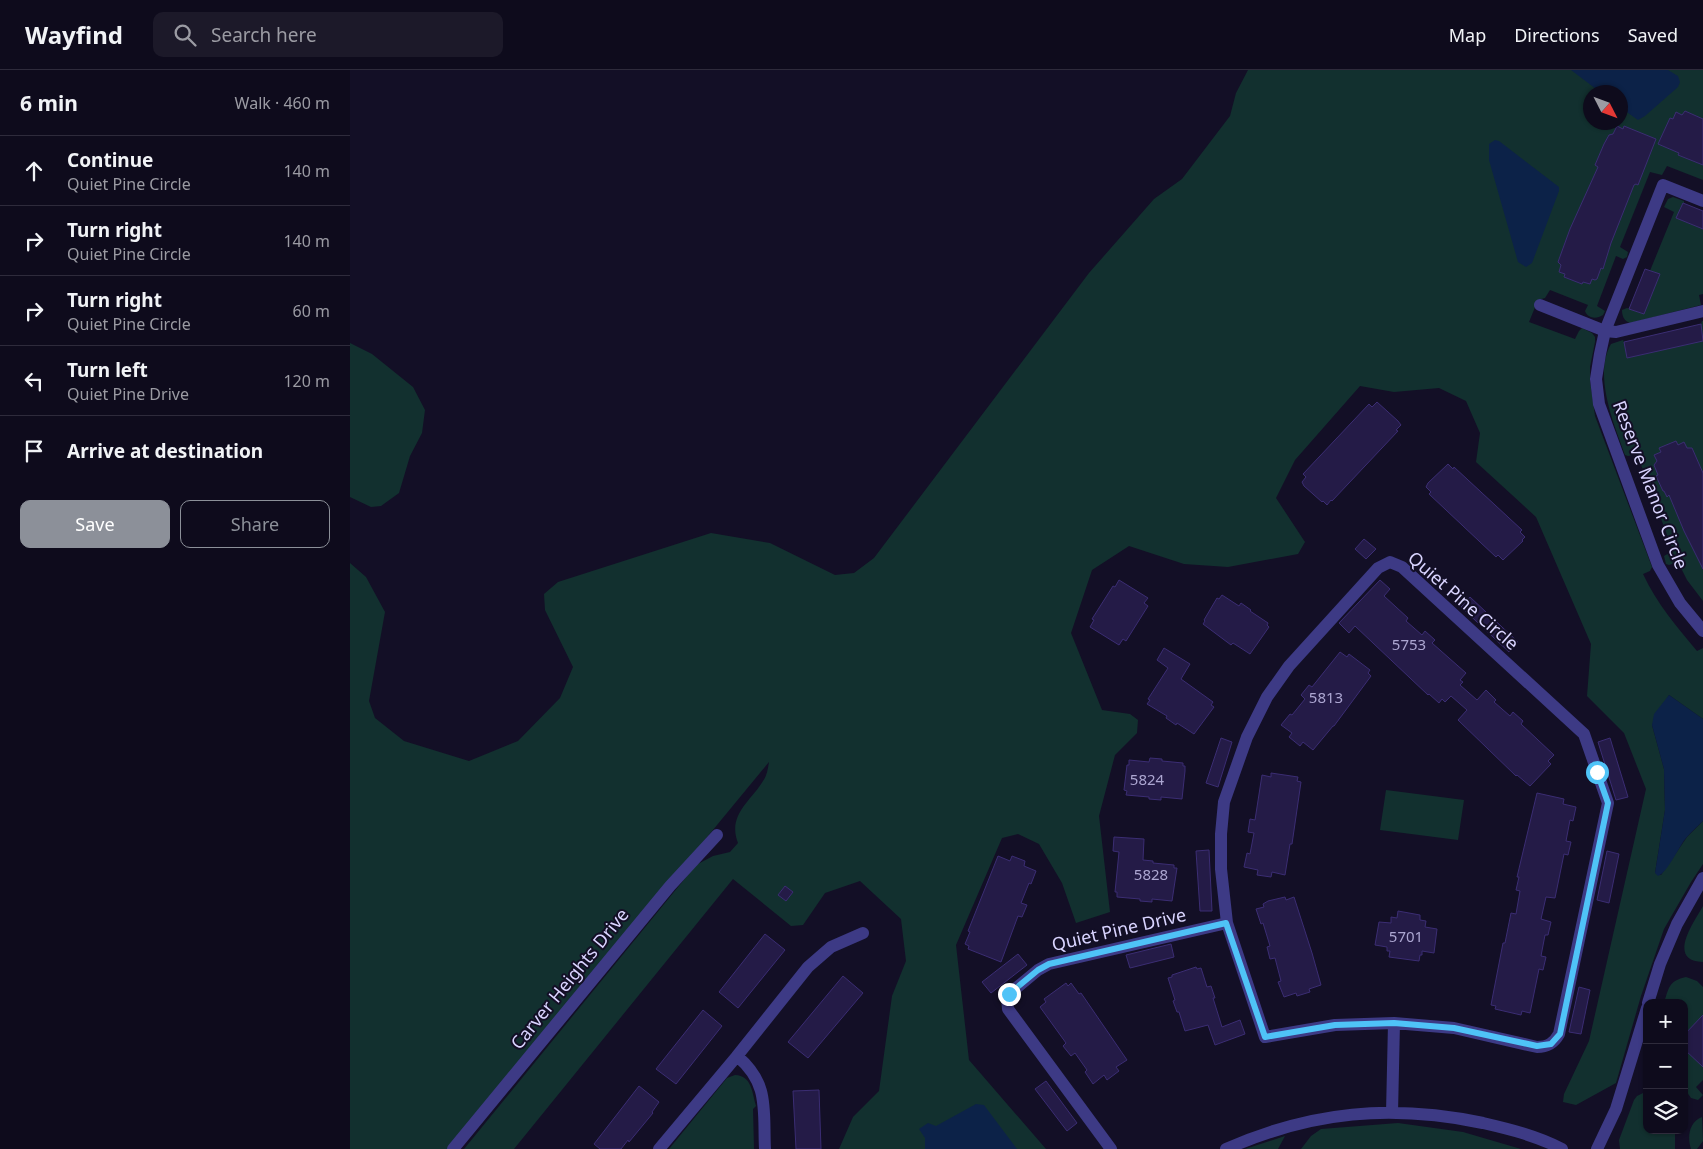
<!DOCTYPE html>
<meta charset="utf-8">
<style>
:root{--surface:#0e0b1c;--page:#1c1929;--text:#f1f3f6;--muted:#9b9ba3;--line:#2e2b3b;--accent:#8c9099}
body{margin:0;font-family:"Noto Sans",sans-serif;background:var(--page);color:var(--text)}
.controls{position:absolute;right:15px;bottom:15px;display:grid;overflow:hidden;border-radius:10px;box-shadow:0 1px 4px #0004}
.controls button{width:45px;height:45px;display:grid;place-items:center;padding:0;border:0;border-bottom:1px solid var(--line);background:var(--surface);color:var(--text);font:25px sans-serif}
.compass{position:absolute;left:1233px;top:15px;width:45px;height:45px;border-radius:50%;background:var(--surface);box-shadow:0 1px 4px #0004;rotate:132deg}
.stop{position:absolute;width:15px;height:15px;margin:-11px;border:4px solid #4fc3f7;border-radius:50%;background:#fff}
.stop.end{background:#4fc3f7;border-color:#fff;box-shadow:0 1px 5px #0008}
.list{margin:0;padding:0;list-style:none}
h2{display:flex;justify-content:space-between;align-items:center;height:65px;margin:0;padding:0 20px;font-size:21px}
h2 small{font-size:16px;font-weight:400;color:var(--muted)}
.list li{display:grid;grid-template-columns:32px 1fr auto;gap:15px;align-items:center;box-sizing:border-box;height:70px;padding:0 20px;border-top:1px solid var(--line)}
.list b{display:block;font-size:19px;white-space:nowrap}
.list p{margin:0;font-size:16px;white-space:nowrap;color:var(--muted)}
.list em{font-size:16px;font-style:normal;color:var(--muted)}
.actions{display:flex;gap:10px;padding:15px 20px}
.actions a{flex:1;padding:11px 0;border:1px solid var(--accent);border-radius:10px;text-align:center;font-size:18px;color:var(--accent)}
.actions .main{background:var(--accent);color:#fff}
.icon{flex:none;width:28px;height:28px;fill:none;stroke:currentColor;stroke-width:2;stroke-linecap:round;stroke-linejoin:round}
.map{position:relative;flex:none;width:1353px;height:1079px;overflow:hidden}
header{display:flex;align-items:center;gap:30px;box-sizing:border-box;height:70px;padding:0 25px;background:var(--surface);border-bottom:1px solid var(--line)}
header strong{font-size:24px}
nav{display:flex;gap:28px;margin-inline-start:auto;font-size:18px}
.search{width:350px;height:45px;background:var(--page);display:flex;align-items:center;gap:12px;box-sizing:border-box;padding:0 18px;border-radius:10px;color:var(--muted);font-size:19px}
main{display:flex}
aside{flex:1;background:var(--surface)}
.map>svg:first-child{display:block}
.green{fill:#12302f;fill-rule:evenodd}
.water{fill:#0c2248}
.building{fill:#241b47;stroke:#3b2d73}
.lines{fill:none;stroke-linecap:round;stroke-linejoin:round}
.street{stroke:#3d3a85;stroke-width:12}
.route{stroke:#4fc3f7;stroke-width:6}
.labels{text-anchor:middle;stroke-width:4;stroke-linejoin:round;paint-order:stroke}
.number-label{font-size:15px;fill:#aca6d1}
.street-label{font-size:18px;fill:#d9d4ff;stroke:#130f26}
</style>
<header>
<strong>Wayfind</strong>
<div class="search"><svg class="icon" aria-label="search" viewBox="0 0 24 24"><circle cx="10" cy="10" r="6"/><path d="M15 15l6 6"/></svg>Search here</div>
<nav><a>Map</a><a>Directions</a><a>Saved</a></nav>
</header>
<main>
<aside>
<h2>6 min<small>Walk · 460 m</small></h2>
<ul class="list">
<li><svg class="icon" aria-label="ahead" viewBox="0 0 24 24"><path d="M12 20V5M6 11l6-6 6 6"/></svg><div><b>Continue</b><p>Quiet Pine Circle</p></div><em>140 m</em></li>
<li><svg class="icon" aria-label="right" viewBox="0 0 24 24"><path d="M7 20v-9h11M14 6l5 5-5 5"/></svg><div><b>Turn right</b><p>Quiet Pine Circle</p></div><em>140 m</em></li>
<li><svg class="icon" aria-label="right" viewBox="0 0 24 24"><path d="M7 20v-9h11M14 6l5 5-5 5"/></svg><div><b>Turn right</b><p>Quiet Pine Circle</p></div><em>60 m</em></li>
<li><svg class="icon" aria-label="left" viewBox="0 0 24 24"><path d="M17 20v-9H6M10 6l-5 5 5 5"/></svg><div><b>Turn left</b><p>Quiet Pine Drive</p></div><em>120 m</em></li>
<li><svg class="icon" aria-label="arrive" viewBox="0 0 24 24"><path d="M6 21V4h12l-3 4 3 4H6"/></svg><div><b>Arrive at destination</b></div></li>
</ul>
<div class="actions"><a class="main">Save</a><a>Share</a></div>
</aside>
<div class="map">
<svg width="1353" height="1079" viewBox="0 0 1353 1079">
<rect width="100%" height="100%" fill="#130f26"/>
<path class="green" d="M898 0H1353V110L1317 96 1312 105 1300 102 1270 177 1278 182 1277 187 1273 189 1266 186 1247 236 1255 241 1253 245C1247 249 1238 249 1235 241L1238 235 1200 220 1195 228 1188 230 1179 252 1225 269 1229 261 1232 258 1242 263 1245 267V272L1240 297V311L1245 346 1302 497 1300 501 1293 504C1307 534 1327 557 1347 581L1353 578V649L1319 625 1302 655 1314 699 1315 740 1305 803 1311 805 1337 767 1353 751V794L1341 812 1314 859 1291 926 1266 1013 1226 1035 1213 1032 1214 1024 1239 971 1296 719 1274 663 1237 626 1241 574 1186 447 1126 392 1130 363 1116 331 1089 318 1044 322 1010 316 945 390 926 428 955 472 948 484 878 497 834 494 779 476 742 500 721 563 752 640 780 644 788 650 787 663 765 685 749 746 760 842 726 853 712 813 689 774 668 764 652 768 606 875 619 990 696 1079H489L503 1047 529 1021 542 926 556 891 551 849 510 811 475 823 453 855 441 856 383 809 164 1079H114L346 795 363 786 380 782 388 773C377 745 401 731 413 711 417 706 418 698 419 692L100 1079H0V493L16 507 35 542 19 631 25 648 54 671 119 691 168 671 210 628 223 597 195 540 194 524 208 512 361 463 420 473 485 505 504 503 524 488 739 203 804 129 832 109 880 46 886 23ZM1240 22H1270V52H1240Z
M1323 127 1334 131V134L1353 142V224L1349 225 1351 235 1280 253C1274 251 1272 246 1272 240L1277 238 1284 240 1324 142 1314 137 1318 129Z
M1352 251H1353V531L1337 510 1328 492 1319 495 1316 494 1314 486 1323 481 1287 384 1278 386 1275 385C1264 354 1243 305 1261 274L1273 270 1274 272 1351 254Z
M0 273 22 284 63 317 75 340 72 363 60 386 49 423 31 436 21 437 0 427Z
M1036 720 1114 730 1108 770 1030 760Z
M1353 836V892C1316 891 1344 852 1353 836Z
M1336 907 1347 911 1353 917V1010L1346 1017 1353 1025 1348 1030 1341 1028 1334 1018V933H1314C1319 917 1319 911 1336 907Z
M385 1005C402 1006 402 1022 406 1036L403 1039 404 1079H319L377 1008Z
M1297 1021V1060H1325V1079H1270L1269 1070 1284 1030 1287 1026Z
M1352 1047 1353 1071 1347 1079H1341C1337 1067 1339 1052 1352 1047Z
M1048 1053 1113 1062 1171 1079H951L961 1066 971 1059Z
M935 1066 928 1079H895Z"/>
<path class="water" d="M1221 0H1318L1328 6 1330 12 1328 17 1295 46 1288 50 1271 38 1270 22H1250Z
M1145 70 1149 71 1209 117V121L1182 193 1176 197 1168 192 1139 90V74Z
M1319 625 1353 649V751C1347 757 1341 762 1336 768 1328 778 1318 802 1308 806L1305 803 1315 740 1314 699 1302 655 1304 644Z
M626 1034 634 1035 667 1079H575V1068L569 1059 578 1053 586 1056Z"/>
<path class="building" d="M1335 41 1353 49V95L1328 85 1329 83 1308 74 1320 48 1323 49 1326 42 1332 45Z
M1267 56 1273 59 1274 56 1306 69 1288 115 1286 114 1284 115 1261 173 1253 199 1251 198 1247 209 1245 210 1242 209 1240 214 1233 212 1232 214 1214 207 1215 204 1209 202 1211 195 1208 192 1220 159 1248 97 1245 95 1254 74 1259 65 1263 64Z
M1333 133 1353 141V159L1326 148Z
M1295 199 1310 204 1294 244 1279 239Z
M1351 254 1353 271 1277 288 1274 272Z
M1027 332 1048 351 1051 355 1046 360 1048 361 982 431 981 430 977 435 973 431 972 432 954 416 952 412 956 407 953 404 1019 334 1022 337Z
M1326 371 1328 375 1334 372 1337 378H1342L1353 403V499L1334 461 1319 425 1317 427 1314 421H1313L1306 406 1308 405 1304 395 1307 391 1304 385 1311 382 1309 378Z
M1098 394 1103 399 1104 397 1172 460 1170 462 1175 467 1172 470 1173 471 1153 490 1148 485 1146 487 1079 424 1081 422 1076 417 1078 413Z
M1014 469 1026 479 1016 489 1005 479Z
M769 510 798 528 794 533 798 536 776 571 773 569 769 575 740 557 744 550 742 549 763 516 765 517Z
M1030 510 1040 519 1034 526 1058 548 1056 551 1072 565 1075 561 1085 570 1082 573 1116 603 1110 610 1113 612 1110 615 1127 630 1136 620 1146 630 1144 632 1160 646 1163 642 1173 651 1171 654 1204 685 1198 691 1201 694 1180 716 1167 705 1166 706 1108 650 1117 640 1101 626 1095 632 1092 629 1089 633 1079 624 1078 625 1005 556 999 563 989 553Z
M872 525 889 536 891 533 901 540 900 541 918 553 917 555 919 557 900 584 883 573 881 575 853 554 855 551 854 550 867 528 869 529Z
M1120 527 1168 572 1159 582 1111 537Z
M814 578 840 594 831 609 863 632 861 635 864 637 844 664 827 653 826 655 816 648 817 646 797 634 800 630 798 629 818 598 807 590Z
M990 582 997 587 999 584 1020 600 1018 603 1021 606 984 656H983L963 680 953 672 950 676 939 667 942 663 931 655 940 644 942 645 955 629 951 625 959 615 962 617Z
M871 668 882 672 868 717 856 713Z
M1260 668 1278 727 1266 730 1248 672Z
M800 688 812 689V691L833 693V696H835V701L832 729 811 727V730L799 729V727L776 725 777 721 774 720 777 695H779V690L799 692Z
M921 703 948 707 947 711 951 712 942 774H940L935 805 922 802 921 807 907 805 908 800 894 797 897 783 900 784 904 763 898 762 900 749 905 750 912 705 921 707Z
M1187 723 1214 729 1213 734 1226 737 1223 751 1220 750 1216 771 1221 772 1218 785 1214 784 1205 828 1196 827 1191 849 1201 852 1198 865H1195L1191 886 1196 887 1193 900 1189 899 1180 943 1172 941 1171 945 1145 939 1146 936 1141 935 1153 873H1155L1161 843 1166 844 1170 821 1166 820 1169 807H1167Z
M764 767 794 769 793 790 803 791V793L824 795V798H827L822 831 802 829V832L790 831V829L767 827V822H765L769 782 763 781Z
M859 780 862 841H850L846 781Z
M1257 781 1269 784 1259 833 1247 830Z
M648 786 660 791 662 786 675 791 674 796 686 801 681 814 679 813 671 833 677 835 672 847 668 846 651 892 618 879 619 876 615 874 620 862 618 861Z
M435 816 443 822 436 831 428 825Z
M935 827 936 830 944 827 962 883 971 915 959 919 960 922 947 926 946 923 934 927 928 912 931 911 925 888 920 889 917 877 920 876 913 853 911 854 906 839 914 837 913 834 918 831Z
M1048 841 1070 845V850L1076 851 1075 857 1087 859 1084 883 1072 881V885H1070L1069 891 1039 887 1040 881H1037V877L1025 875 1029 852 1041 853V847L1047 848Z
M415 864 435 880 388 938 369 922Z
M821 874 824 887 780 898 776 885Z
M668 884 677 895 641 923 632 912Z
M846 897 847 899 851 898 857 917 861 916 865 928H863L872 957 890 950 895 964 865 975 858 955 835 961 829 942H827L823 931 825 930 818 908 822 907V905Z
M493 906 513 923 458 988 438 972Z
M716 913 718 916 721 913 729 924 731 923 777 990 766 997 769 1001 757 1010 754 1005 743 1014 735 1002 737 1000 725 983 721 986 713 976 716 973 690 937 696 932 694 929Z
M1229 917 1240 920 1231 964 1219 962Z
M353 940 372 956 326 1014 306 999Z
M1353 945V997L1334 979V965Z
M696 1011 727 1053 717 1061 685 1019Z
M289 1016 309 1032 302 1042 303 1043 279 1072 278 1070 271 1079H250L244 1074Z
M469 1020 471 1079H446L443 1021Z"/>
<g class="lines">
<path class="street" d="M1353 131 1313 115 1255 261 1250 284 1246 309 1249 334 1308 495 1330 533 1353 561
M1190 235 1255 261 1266 262 1353 241
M1040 492 1052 497 1234 664 1258 733 1209 964C1204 973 1198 977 1187 977L1104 958 1044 953 985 955 915 967 877 853 871 799V764L874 732 897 667 917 627 939 596 1028 498Z
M1298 933 1310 894 1327 854 1353 808
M387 986C420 1014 413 1040 415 1079
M1042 1043 1044 953
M103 1079 320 816 367 765
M309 1079 387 986 458 897 481 877 513 863
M761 1079 658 939 657 928 659 924 688 900 699 894 877 853
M876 1079C962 1041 1041 1034 1133 1053 1159 1059 1188 1066 1212 1079
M1247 1079 1266 1039 1297 938"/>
</g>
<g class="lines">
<path class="route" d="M659 924 688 900 699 894 876 853 915 967 985 955 1044 953 1104 958 1187 976 1201 974 1210 964 1258 733 1247 702"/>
</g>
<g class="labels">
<g class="number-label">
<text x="1059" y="580">5753</text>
<text x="976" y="633">5813</text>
<text x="797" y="715">5824</text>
<text x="801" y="810">5828</text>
<text x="1056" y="872">5701</text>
</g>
<g class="street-label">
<text transform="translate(1300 415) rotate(69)" y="6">Reserve Manor Circle</text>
<text transform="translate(1113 531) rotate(41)" y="6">Quiet Pine Circle</text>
<text transform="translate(769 860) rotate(-13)" y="6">Quiet Pine Drive</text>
<text transform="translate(220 909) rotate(-51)" y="6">Carver Heights Drive</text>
</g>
</g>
</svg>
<div class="controls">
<button>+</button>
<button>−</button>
<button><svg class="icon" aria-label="layers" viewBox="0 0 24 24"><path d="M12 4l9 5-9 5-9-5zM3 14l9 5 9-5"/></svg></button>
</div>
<svg class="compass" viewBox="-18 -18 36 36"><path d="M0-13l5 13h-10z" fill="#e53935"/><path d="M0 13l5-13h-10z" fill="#9b9ba3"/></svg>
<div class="stop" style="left:1247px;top:702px"></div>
<div class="stop end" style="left:659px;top:924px"></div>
</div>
</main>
